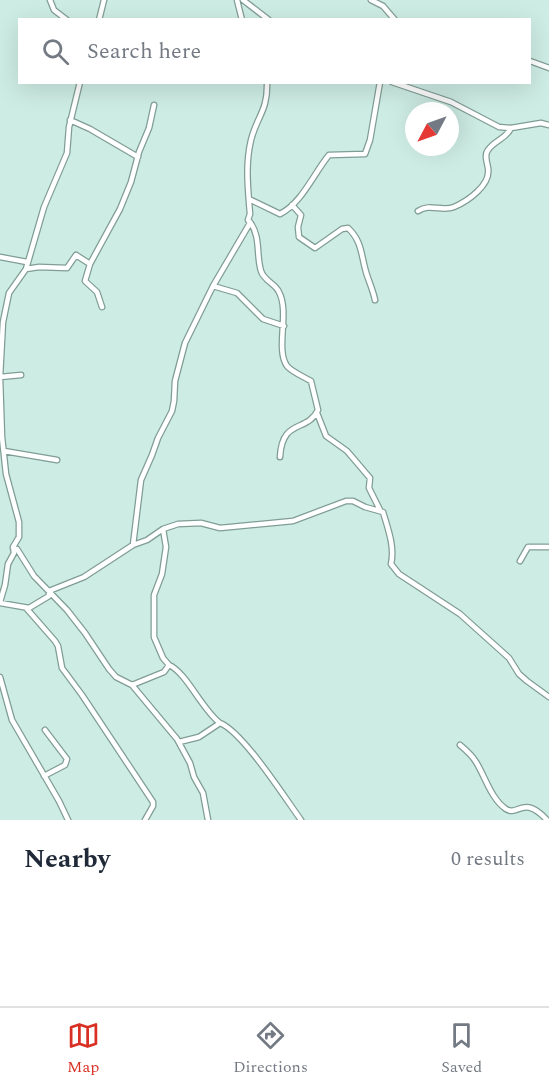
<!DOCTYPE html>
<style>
:root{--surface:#fff;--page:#f2f2f3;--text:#1f2937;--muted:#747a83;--line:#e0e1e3;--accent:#d93025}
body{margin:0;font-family:Spectral,serif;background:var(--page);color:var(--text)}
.compass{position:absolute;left:405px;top:102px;width:54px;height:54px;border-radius:50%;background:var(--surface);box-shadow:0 6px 24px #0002;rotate:229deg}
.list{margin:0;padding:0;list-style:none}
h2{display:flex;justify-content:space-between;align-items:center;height:78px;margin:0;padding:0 24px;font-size:26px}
h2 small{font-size:20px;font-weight:400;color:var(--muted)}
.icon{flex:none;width:33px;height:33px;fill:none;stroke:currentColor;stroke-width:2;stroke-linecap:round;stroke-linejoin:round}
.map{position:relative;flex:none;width:549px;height:820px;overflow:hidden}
.search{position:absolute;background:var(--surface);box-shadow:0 6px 24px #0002;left:18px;right:18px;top:18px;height:66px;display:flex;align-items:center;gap:15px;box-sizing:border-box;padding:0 21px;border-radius:0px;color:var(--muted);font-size:22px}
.sheet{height:186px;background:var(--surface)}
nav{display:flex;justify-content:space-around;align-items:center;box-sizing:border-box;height:84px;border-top:2px solid var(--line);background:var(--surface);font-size:16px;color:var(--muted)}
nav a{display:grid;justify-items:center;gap:3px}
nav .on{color:var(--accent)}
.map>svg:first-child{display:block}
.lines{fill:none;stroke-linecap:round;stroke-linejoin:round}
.street-casing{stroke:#809d95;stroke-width:7}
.street{stroke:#fff;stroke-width:4.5}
</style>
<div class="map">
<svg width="549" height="820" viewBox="0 0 549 820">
<rect width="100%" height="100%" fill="#cdece3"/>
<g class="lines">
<g class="street-casing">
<path id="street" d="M50 0 54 10 67 20
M237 0 242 20
M243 0 269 20
M371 0 383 6 395 20
M99 20 104 0
M530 61 549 68
M392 82 451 102 499 127 511 128 541 123 549 125
M70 120 90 129 138 157
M249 199 280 214C302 203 314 173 329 155L365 154 370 140 380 82
M292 205 301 215 298 227 299 237 315 248 342 229 348 228C362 241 361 255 366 272 369 282 373 290 375 300
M418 211C430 203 442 212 454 207 468 201 491 185 488 168 487 162 484 155 488 150 495 140 506 139 511 128
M250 222C261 237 256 255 261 271 264 281 275 283 279 292 290 313 275 349 287 366 292 372 304 377 311 381L318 410C307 433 282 418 280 457
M0 257 27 262
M26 269 39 267 67 268 76 255 90 264
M213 286 237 293 263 319 284 326
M102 307 97 292 85 281 90 264 120 209 131 182 139 152 149 128 154 105
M0 377 21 375
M317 413 326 436 347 451 370 478 369 488 380 510
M4 451 57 460
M163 529 166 547 162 574 154 595V637L163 658 169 665
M133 545 141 480 152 455 158 438 172 411 174 401 175 381 185 343 213 286 250 223 248 220 250 214C248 189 245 165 251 140 257 116 268 111 267 82
M13 548 17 549 34 576 67 610 85 633 109 669 116 677 132 685 177 739 190 763 194 777 203 793 208 820
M520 561 528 547H549
M0 602 5 585 8 564 14 553 13 547 19 537V522L6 474 2 437 0 377 3 322 9 293 26 269 44 207 67 153 69 127 80 82
M0 603 29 608 49 596V591L84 577 133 545 147 540 163 529 178 524 201 523 220 528 293 521 346 501H353L365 507 383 512C388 529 395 547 391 564L399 574 460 614 509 658 519 674 527 681 549 697
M27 609 55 641 58 646 62 668 82 695 153 802V806L145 820
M0 677 12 720 59 801 68 820
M132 685 164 672 169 665C186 672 203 711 220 723L199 737 179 742
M220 723C243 732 285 798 301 820
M460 745C466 750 472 755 476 762 485 776 491 799 506 809 518 817 523 794 547 820
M44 776 65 765 67 759 45 730"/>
</g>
<use href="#street" class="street"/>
</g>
</svg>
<svg class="compass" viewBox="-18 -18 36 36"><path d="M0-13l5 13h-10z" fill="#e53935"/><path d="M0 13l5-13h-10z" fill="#747a83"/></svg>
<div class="search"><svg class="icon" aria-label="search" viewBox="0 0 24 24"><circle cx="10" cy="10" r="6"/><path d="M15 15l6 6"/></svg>Search here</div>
</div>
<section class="sheet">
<h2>Nearby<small>0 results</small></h2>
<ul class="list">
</ul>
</section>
<nav>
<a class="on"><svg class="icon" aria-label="map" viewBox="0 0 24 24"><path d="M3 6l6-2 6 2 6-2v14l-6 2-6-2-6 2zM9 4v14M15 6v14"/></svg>Map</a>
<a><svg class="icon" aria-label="directions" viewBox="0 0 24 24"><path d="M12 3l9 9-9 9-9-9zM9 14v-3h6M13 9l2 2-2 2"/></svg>Directions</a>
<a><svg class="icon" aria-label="saved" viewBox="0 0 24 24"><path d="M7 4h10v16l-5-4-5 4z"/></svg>Saved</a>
</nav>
